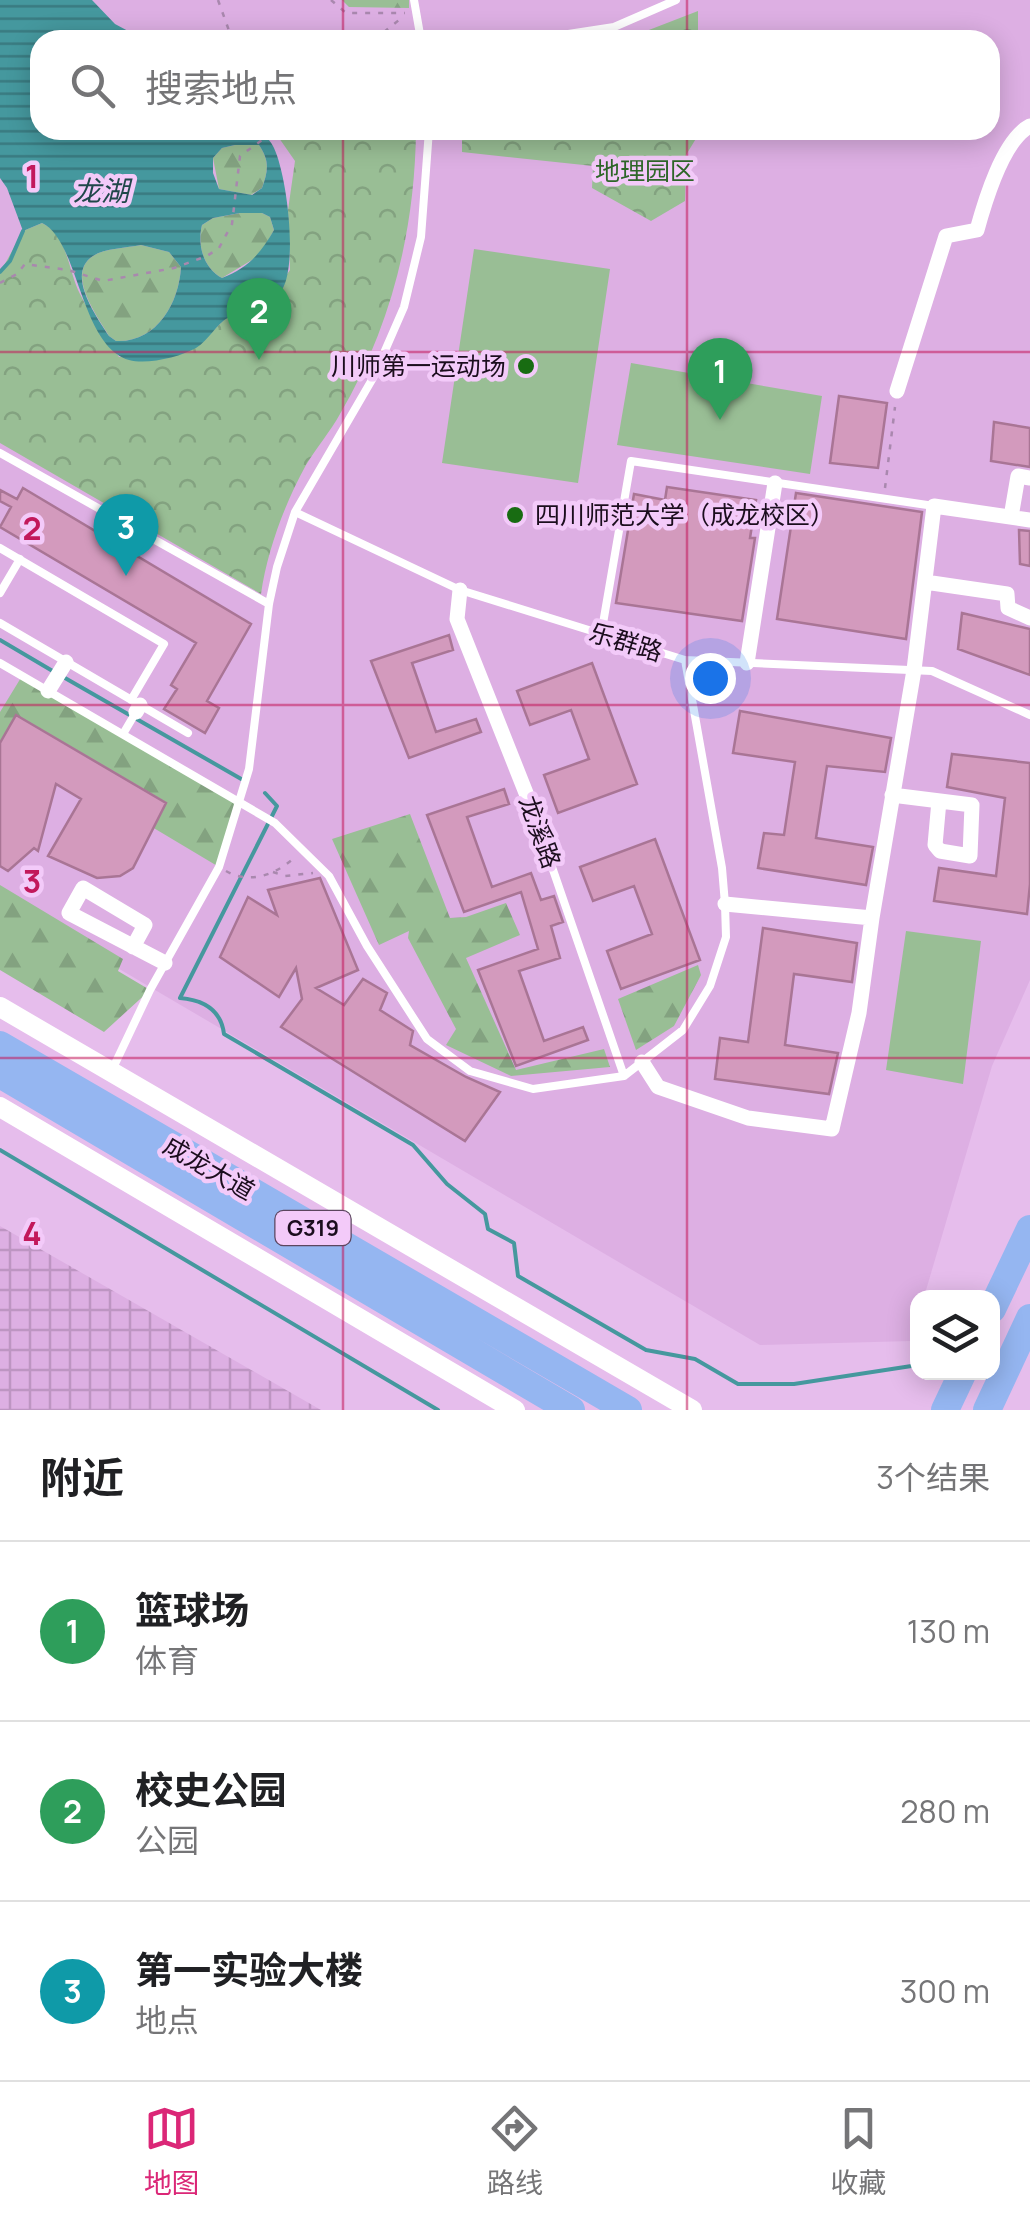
<!DOCTYPE html>
<html lang="zh">
<meta charset="utf-8">
<style>
:root{--surface:#fff;--page:#f6f6f6;--text:#202124;--muted:#757577;--line:#e0e0e0;--accent:#db2777}
body{margin:0;font-family:Manrope,"Noto Sans SC",sans-serif;background:var(--page);color:var(--text)}
.controls{position:absolute;right:30px;bottom:30px;display:grid;overflow:hidden;border-radius:20px;box-shadow:0 5px 25px #0003}
.controls button{width:90px;height:90px;display:grid;place-items:center;padding:0;border:0;border-bottom:2px solid var(--line);background:var(--surface);color:var(--text);font:50px sans-serif}
.you{position:absolute;left:710px;top:678px;width:35px;height:35px;margin:-25px;border:8px solid #fff;border-radius:50%;background:#1a73e8;box-shadow:0 0 0 15px #1a73e833}
.badge{display:grid;place-items:center;width:65px;height:65px;border-radius:50%;background:var(--accent);color:#fff;font-size:32px;font-weight:700}
.pin{position:absolute;translate:-50% -82px;filter:drop-shadow(0 2px 5px #0008)}
.pin::after{content:'';position:absolute;top:52px;width:35px;height:30px;background:inherit;clip-path:polygon(0 0,100% 0,50% 100%)}
.list{margin:0;padding:0;list-style:none}
h2{display:flex;justify-content:space-between;align-items:center;height:130px;margin:0;padding:0 40px;font-size:42px}
h2 small{font-size:32px;font-weight:400;color:var(--muted)}
.list li{display:grid;grid-template-columns:65px 1fr auto;gap:30px;align-items:center;box-sizing:border-box;height:180px;padding:0 40px;border-top:2px solid var(--line)}
.list b{display:block;font-size:38px;white-space:nowrap}
.list p{margin:0;font-size:32px;white-space:nowrap;color:var(--muted)}
.list em{font-size:32px;font-style:normal;color:var(--muted)}
.icon{flex:none;width:55px;height:55px;fill:none;stroke:currentColor;stroke-width:2;stroke-linecap:round;stroke-linejoin:round}
.map{position:relative;flex:none;width:1030px;height:1410px;overflow:hidden}
.search{position:absolute;background:var(--surface);box-shadow:0 5px 25px #0003;left:30px;right:30px;top:30px;height:110px;display:flex;align-items:center;gap:25px;box-sizing:border-box;padding:0 35px;border-radius:30px;color:var(--muted);font-size:38px}
.sheet{height:670px;background:var(--surface)}
nav{display:flex;justify-content:space-around;align-items:center;box-sizing:border-box;height:140px;border-top:2px solid var(--line);background:var(--surface);font-size:28px;color:var(--muted)}
nav a{display:grid;justify-items:center;gap:5px}
nav .on{color:var(--accent)}
.map>svg:first-child{display:block}
.built{fill:#ddafe3;fill-rule:evenodd}
.industrial{fill:url(#industrial-grid)}
.forest{fill:url(#forest-firs)}
.park{fill:url(#park-crowns)}
.pitch{fill:#99be95}
.water{fill:url(#water-rules);fill-rule:evenodd}
.lines{fill:none;stroke-linecap:round;stroke-linejoin:round}
.stream{stroke:#45989e;stroke-width:4}
.building{fill:#d39abd;stroke:#a97595;stroke-width:2.5}
.path{stroke:#a988ae;stroke-width:2.5;stroke-dasharray:5 8;stroke-linecap:butt}
.lane{stroke:#fff;stroke-width:8}
.street{stroke:#fff;stroke-width:15}
.secondary{stroke:#fff;stroke-width:20}
.highway{stroke:#95b6f1;stroke-width:28}
.grid{fill:none;stroke:#c2185b;stroke-width:2.5;stroke-opacity:0.55}
.poi-dot{fill:#186c12;stroke:#f3caf9;stroke-width:4}
.labels{text-anchor:middle;stroke-width:9;stroke-linejoin:round;paint-order:stroke}
.shield{fill:#f3caf9;stroke:#5c465f;stroke-width:2.5}
.shield-label{font-size:22px;font-weight:bold;fill:#1b0d1d}
.park-label{font-size:25px;fill:#2e6629;stroke:#f3caf9}
.poi-label{font-size:25px;fill:#1b0d1d;stroke:#f3caf9;text-anchor:end}
.street-label{font-size:25px;fill:#1b0d1d;stroke:#f3caf9}
.water-label{font-size:28px;font-style:italic;fill:#20474a;stroke:#f3caf9}
.grid-label{font-size:32px;text-anchor:middle;font-weight:bold;fill:#c2185b;stroke:#f3caf9;stroke-width:9;stroke-linejoin:round;paint-order:stroke}
</style>
<div class="map">
<svg width="1030" height="1410" viewBox="0 0 1030 1410">
<defs>
<pattern id="industrial-grid" width="8" height="8" patternUnits="userSpaceOnUse" patternTransform="scale(2.5)"><rect width="8" height="8" fill="#ddafe3"/><path d="M0 4h8M4 0v8" fill="none" stroke="#bd95c2"/></pattern>
<pattern id="forest-firs" width="22" height="20" patternUnits="userSpaceOnUse" patternTransform="scale(2.5)"><rect width="22" height="20" fill="#99be95"/><path d="M5 1l3.5 6h-7zM16 11l3.5 6h-7z" fill="#83a280"/></pattern>
<pattern id="park-crowns" width="20" height="18" patternUnits="userSpaceOnUse" patternTransform="scale(2.5)"><rect width="20" height="18" fill="#99be95"/><path d="M2 6a3 3 0 1 1 6 0M12 15a3 3 0 1 1 6 0" fill="none" stroke="#83a280"/></pattern>
<pattern id="water-rules" width="6" height="5" patternUnits="userSpaceOnUse" patternTransform="scale(2.5)"><rect width="6" height="5" fill="#45989e"/><path d="M0 2.5h6" fill="none" stroke="#397a80"/></pattern>
</defs>
<rect width="100%" height="100%" fill="#e6bdec"/>
<path class="built" d="M0 0H1030V980L992 1066 924 1297 918 1298 917 1319 911 1341 760 1345 0 899ZM40 40H990V130H40Z"/>
<path class="industrial" d="M0 1226 321 1410H0Z"/>
<path class="forest" d="M342 0H409V8L349 7Z
M235 145H259C270 161 268 171 262 188L251 195 219 189 213 158 222 148Z
M240 213H262L270 217 274 230 260 255 222 278C203 268 197 244 202 225L213 218Z
M141 245 169 252 181 267C179 304 156 343 116 341L109 336C98 317 65 274 93 256 105 248 127 248 141 245Z
M22 676 240 801 219 867 152 827 166 802 17 715 0 743V712Z
M410 814 450 918 466 917 506 903 520 935 466 958 516 1070 604 1049 610 1067 511 1076 446 1045 456 1029 408 938 409 931 379 945 332 839Z
M0 885 123 959 118 971 150 990 104 1032 0 970Z
M698 965 701 975 674 1026 636 1050 618 999Z"/>
<path class="park" d="M698 11V40H623Z
M287 130H416C415 231 391 327 340 414 330 432 316 448 306 465 285 503 267 551 261 594L0 443V273L23 231 42 223C68 235 68 271 80 294 91 316 106 336 119 357L195 348 226 318 266 304 290 270 288 210 295 161 279 138Z
M462 130H697V137L686 155 685 201 651 221 592 188 593 166 462 152Z"/>
<path class="pitch" d="M474 249 610 269 578 483 442 463Z
M631 363 822 396 810 474 617 445Z
M906 931 981 941 963 1084 886 1070Z"/>
<path class="water" d="M0 0H92L115 24 145 40H40V130H260C265 136 271 141 274 148 287 176 298 263 282 290 272 308 246 307 229 317 216 324 209 340 196 348 180 357 147 365 129 360 80 346 79 240 42 223L23 231 7 188 0 178ZM235 145H259C270 161 268 171 262 188L252 195 219 189 213 173V158L222 148ZM240 213H262L270 217 274 230C261 253 248 268 222 278 203 268 197 244 202 225L213 218ZM141 245 169 252 181 267C179 304 156 343 116 341L109 336C97 317 65 274 93 256 105 248 127 248 141 245Z"/>
<g class="lines">
<path class="stream" d="M0 272 10 261 23 231
M0 640 56 673
M65 678 243 780
M265 793 277 806 180 998C203 1000 221 1009 224 1034L413 1145 447 1184 485 1214 488 1229 514 1243 518 1276 646 1350 695 1359 738 1384H794L918 1365
M0 1150 438 1410"/>
</g>
<path class="building" d="M839 396 887 403 878 468 830 463Z
M994 422 1030 428V467L991 461Z
M667 487 756 500 750 538H755L742 621 616 603 634 494 665 500Z
M23 488 251 624 207 701 219 708 205 733 164 709 177 689 171 685 196 643 0 527 11 507 0 501V490L17 499Z
M796 493 922 512 906 639 777 619Z
M1019 530 1030 531V566L1020 564Z
M962 613 1030 629V675L958 649Z
M449 635 453 650 412 663 436 732 476 719 481 732 409 758 371 661Z
M592 663 637 784 558 813 544 775 589 759 571 710 530 725 517 691Z
M740 711 891 738 885 772 827 766 816 838 873 847 866 885 758 868 764 833 784 835 795 762 733 753Z
M16 715 166 803 133 868 120 876 97 878 48 856 81 799 56 784 38 851 34 848 8 871 0 866V743Z
M952 754 1030 763V884L1027 914 934 901 939 868 996 876 1005 798 947 787Z
M504 789 509 804 467 817 492 887 531 873 541 900 554 896 563 922 551 926 560 958 519 971 544 1041 583 1027 588 1040 516 1066 478 970 538 949 521 892 464 912 427 815Z
M655 839 700 960 621 989 607 951 652 934 634 886 593 901 580 867Z
M320 878 358 970 316 988 344 1005 363 979 387 993 380 1010 413 1031 410 1045 466 1077 500 1092 465 1141 281 1027 302 999 296 968 279 997 220 957 248 897 277 915 268 890Z
M763 928 857 943 852 982 794 974 785 1045 838 1053 829 1094 715 1079 720 1038 748 1042Z"/>
<g class="lines">
<path class="path" d="M218 0 232 39
M331 0 346 13H405
M374 40 404 16
M0 283 17 274 25 264 68 270 103 281 174 268 207 256 219 248 232 224 240 156 276 130
M885 488 895 407
M226 871C250 885 277 874 295 857
M273 872 285 876 313 873"/>
<path class="lane" d="M414 0 421 40
M529 40 614 27 676 0
M0 453 269 604
M295 512 460 590 685 660 932 671 1030 715
M0 548 164 644 131 700
M0 593 20 559
M0 623 188 733
M601 635 631 461 934 506
M0 663 275 823 329 876 367 946 427 1039 470 1071 533 1089 624 1076 683 1030 710 986 726 937 725 904 722 868 685 660
M123 734 136 712
M530 803 624 1076
M113 1068 150 990 219 867 249 769 269 604 277 567 295 512 373 378 404 307 421 237 429 130"/>
<path class="street" d="M897 391 946 236 977 230C985 201 1003 140 1030 126
M1011 517 1018 476 1030 478
M925 582 1007 594 1008 608 1030 618
M460 590 457 619 530 803
M747 663 775 483
M48 691 66 662
M136 712 140 705
M892 795 972 805 970 856 940 851 935 845 939 801
M872 918 914 670 934 506 1030 520
M133 947 145 925 83 888 69 913 165 963
M642 1062 658 1087 748 1118 832 1129 859 1013 872 918 725 904"/>
<path class="secondary" d="M0 1007 692 1410
M0 1107 515 1410"/>
<path class="highway" d="M0 1045 628 1410
M0 1074 571 1410
M992 1309 1030 1229
M945 1410 963 1372
M987 1410 1030 1318"/>
</g>
<path class="grid" d="M343 0V40M687 0V40M343 130V1410M687 130V1410M0 352H1030M0 705H1030M0 1058H1030"/>
<g class="poi-dot">
<circle cx="526" cy="366" r="10"/>
<circle cx="515" cy="515" r="10"/>
</g>
<g class="labels">
<rect class="shield" x="275.5" y="1211" width="75" height="34" rx="8"/>
<g class="shield-label">
<text x="313" y="1236">G319</text>
</g>
<g class="park-label">
<text x="645" y="180">地理园区</text>
</g>
<g class="poi-label">
<text x="506" y="375">川师第一运动场</text>
<text x="535" y="524" text-anchor="start">四川师范大学（成龙校区）</text>
</g>
<g class="street-label">
<text transform="translate(626 642) rotate(17)" y="9">乐群路</text>
<text transform="translate(540 832) rotate(70)" y="9">龙溪路</text>
<text transform="translate(209 1168) rotate(30)" y="9">成龙大道</text>
</g>
<g class="water-label">
<text x="101" y="201">龙湖</text>
</g>
</g>
<g class="grid-label">
<text x="32" y="188">1</text>
<text x="32" y="540">2</text>
<text x="32" y="893">3</text>
<text x="32" y="1245">4</text>
</g>
</svg>
<div class="controls">
<button><svg class="icon" aria-label="layers" viewBox="0 0 24 24"><path d="M12 4l9 5-9 5-9-5zM3 14l9 5 9-5"/></svg></button>
</div>
<div class="you"></div>
<div class="pin badge" style="left:720px;top:420px;background:#2e9e5b">1</div>
<div class="pin badge" style="left:259px;top:360px;background:#2e9e5b">2</div>
<div class="pin badge" style="left:126px;top:576px;background:#0f9aa8">3</div>
<div class="search"><svg class="icon" aria-label="search" viewBox="0 0 24 24"><circle cx="10" cy="10" r="6"/><path d="M15 15l6 6"/></svg>搜索地点</div>
</div>
<section class="sheet">
<h2>附近<small>3个结果</small></h2>
<ul class="list">
<li><span class="badge" style="background:#2e9e5b">1</span><div><b>篮球场</b><p>体育</p></div><em>130 m</em></li>
<li><span class="badge" style="background:#2e9e5b">2</span><div><b>校史公园</b><p>公园</p></div><em>280 m</em></li>
<li><span class="badge" style="background:#0f9aa8">3</span><div><b>第一实验大楼</b><p>地点</p></div><em>300 m</em></li>
</ul>
</section>
<nav>
<a class="on"><svg class="icon" aria-label="map" viewBox="0 0 24 24"><path d="M3 6l6-2 6 2 6-2v14l-6 2-6-2-6 2zM9 4v14M15 6v14"/></svg>地图</a>
<a><svg class="icon" aria-label="directions" viewBox="0 0 24 24"><path d="M12 3l9 9-9 9-9-9zM9 14v-3h6M13 9l2 2-2 2"/></svg>路线</a>
<a><svg class="icon" aria-label="saved" viewBox="0 0 24 24"><path d="M7 4h10v16l-5-4-5 4z"/></svg>收藏</a>
</nav>
